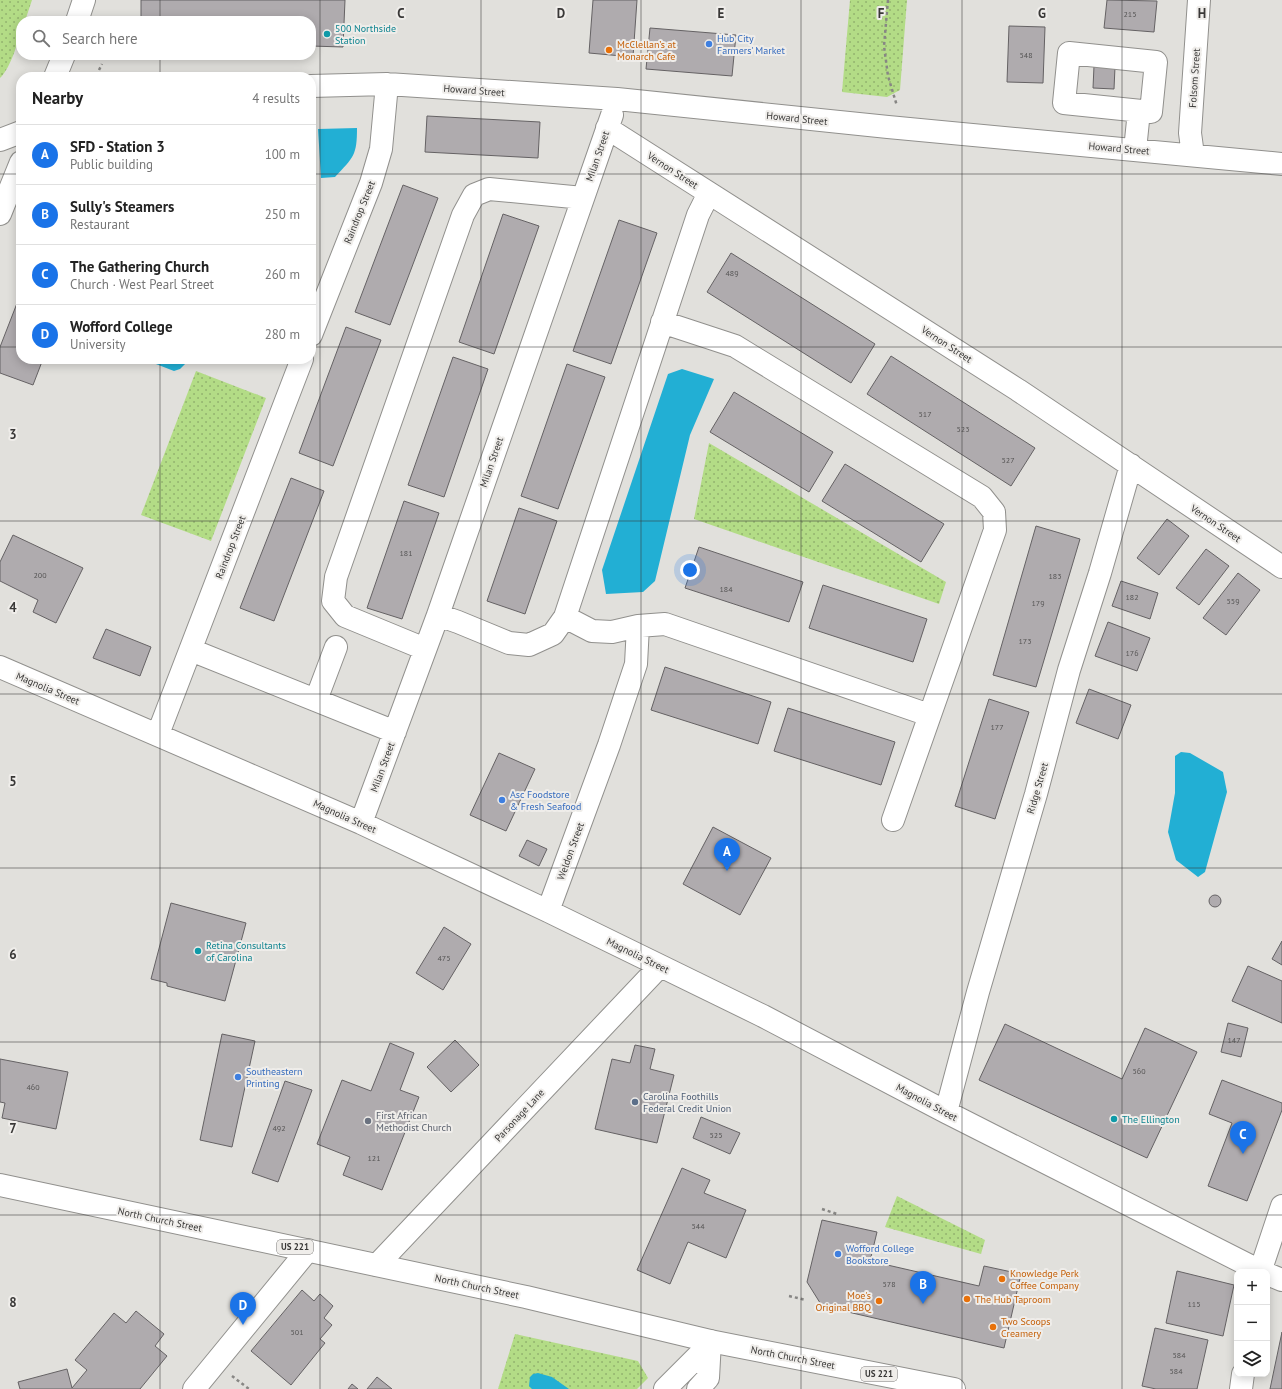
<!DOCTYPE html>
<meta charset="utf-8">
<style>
:root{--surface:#fff;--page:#f2f2f2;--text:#222;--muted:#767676;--line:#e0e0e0;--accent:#1a73e8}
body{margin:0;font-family:"PT Sans",sans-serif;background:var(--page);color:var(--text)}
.controls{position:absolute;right:12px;bottom:12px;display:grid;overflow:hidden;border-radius:8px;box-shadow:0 2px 10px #0003}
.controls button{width:36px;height:36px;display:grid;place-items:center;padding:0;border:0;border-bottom:1px solid var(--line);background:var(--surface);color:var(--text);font:20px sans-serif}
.you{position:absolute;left:690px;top:570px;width:14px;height:14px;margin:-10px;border:3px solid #fff;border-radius:50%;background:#1a73e8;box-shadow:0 0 0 6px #1a73e833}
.badge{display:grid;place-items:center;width:26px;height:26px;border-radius:50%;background:var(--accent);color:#fff;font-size:13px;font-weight:700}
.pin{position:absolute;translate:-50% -33px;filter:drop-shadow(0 1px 2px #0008)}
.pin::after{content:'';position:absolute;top:21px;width:14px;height:12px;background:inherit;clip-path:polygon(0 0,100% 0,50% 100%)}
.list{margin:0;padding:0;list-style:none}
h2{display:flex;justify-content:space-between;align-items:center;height:52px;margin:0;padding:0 16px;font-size:17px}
h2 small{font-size:13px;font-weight:400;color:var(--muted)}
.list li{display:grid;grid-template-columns:26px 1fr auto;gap:12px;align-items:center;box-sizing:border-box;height:60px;padding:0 16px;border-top:1px solid var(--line)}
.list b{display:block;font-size:15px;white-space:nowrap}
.list p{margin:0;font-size:13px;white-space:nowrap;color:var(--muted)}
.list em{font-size:13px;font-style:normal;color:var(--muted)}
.icon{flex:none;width:22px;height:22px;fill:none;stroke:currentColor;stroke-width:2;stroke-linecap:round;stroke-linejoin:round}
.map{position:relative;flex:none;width:1282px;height:1389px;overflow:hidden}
.search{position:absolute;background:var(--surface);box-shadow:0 2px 10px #0003;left:16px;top:16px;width:300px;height:44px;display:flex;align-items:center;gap:10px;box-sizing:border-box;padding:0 14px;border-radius:16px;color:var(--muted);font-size:15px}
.panel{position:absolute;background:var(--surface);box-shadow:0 2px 10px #0003;left:16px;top:72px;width:300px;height:292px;border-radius:16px}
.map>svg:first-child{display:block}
.grass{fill:url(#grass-dots)}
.garden{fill:#b3dc86}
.water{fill:#22afd4}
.building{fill:#afabae;stroke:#656264}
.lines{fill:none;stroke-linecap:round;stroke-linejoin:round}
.minor-casing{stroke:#91908d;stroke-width:24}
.major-casing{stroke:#91908d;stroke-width:24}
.path{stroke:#878684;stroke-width:2.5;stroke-dasharray:3 3;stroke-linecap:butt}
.minor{stroke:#fff;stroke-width:22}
.major{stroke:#fff;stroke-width:22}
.grid{fill:none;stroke:#393837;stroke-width:1;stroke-opacity:0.55}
.culture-dot{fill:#0f9aa8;stroke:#efedea;stroke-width:1.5}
.shop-dot{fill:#3f7fe0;stroke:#efedea;stroke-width:1.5}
.food-dot{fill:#e8710a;stroke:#efedea;stroke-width:1.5}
.service-dot{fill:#5c6f8a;stroke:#efedea;stroke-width:1.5}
.worship-dot{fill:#6b7280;stroke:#efedea;stroke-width:1.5}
.labels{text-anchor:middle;stroke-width:4;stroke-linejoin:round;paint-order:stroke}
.number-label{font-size:8px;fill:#565555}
.shield{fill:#efedea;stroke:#706e6d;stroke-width:1}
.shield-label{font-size:9px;font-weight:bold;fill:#393837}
.culture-label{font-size:10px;fill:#0d838f;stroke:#efedea;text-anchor:start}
.shop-label{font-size:10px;fill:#366cbe;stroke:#efedea;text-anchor:start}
.food-label{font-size:10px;fill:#c56008;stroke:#efedea;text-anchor:start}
.street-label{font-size:10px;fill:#393837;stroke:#efedea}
.service-label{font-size:10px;fill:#4e5e75;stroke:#efedea;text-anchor:start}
.worship-label{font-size:10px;fill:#5b616d;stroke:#efedea;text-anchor:start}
.grid-label{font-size:13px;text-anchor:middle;font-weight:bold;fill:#393837;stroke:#efedea;stroke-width:4;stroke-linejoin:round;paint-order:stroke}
</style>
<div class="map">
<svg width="1282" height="1389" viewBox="0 0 1282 1389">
<defs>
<pattern id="grass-dots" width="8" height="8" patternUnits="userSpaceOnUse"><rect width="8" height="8" fill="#b3dc86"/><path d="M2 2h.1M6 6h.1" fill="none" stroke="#93b36e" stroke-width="1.8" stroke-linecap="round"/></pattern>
</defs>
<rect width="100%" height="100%" fill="#e1e0dc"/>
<path class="grass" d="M0 0H32L25 21H21C21 36 11 68 0 78Z
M850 0H907L900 90 887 97 842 92Z
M196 371 266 398 211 541 141 515Z
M709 443 946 582 939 604 694 519Z
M897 1196 985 1240 981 1254 885 1227Z
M515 1334 638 1361 648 1378 637 1389H498Z"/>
<path class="garden" d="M148 55H182L148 60Z"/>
<path class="water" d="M357 128C357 155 354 157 335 177L321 178 318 129Z
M143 359H187V362L180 369 174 371Z
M682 369 714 379 690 435 655 581 643 592 606 594 602 570 668 374Z
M1181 752 1190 753 1223 772 1227 792 1205 872 1198 877 1176 860 1168 832 1175 793V756Z
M538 1373 552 1377 569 1389H532L529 1386 530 1377 533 1374Z"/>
<path class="building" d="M141 0H345L343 47 311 46V21H141Z
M593 0H637L633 57 589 53Z
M1107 0 1157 1 1154 32 1104 28Z
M1009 26 1045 27 1043 83 1007 82Z
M650 28 736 35 732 76 646 69Z
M1094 66 1115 67 1114 89 1093 88Z
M427 116 540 122 538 158 425 152Z
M403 185 438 198 390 325 355 312Z
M503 214 539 226 494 354 459 342Z
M619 220 657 233 611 364 573 351Z
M731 253 875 344 851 383 707 292Z
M21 293V359H43L33 385 0 373V347Z
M346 327 381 340 333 466 299 453Z
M891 356 1035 448 1011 486 867 394Z
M453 357 488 369 444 497 408 485Z
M46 359H58L56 363Z
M567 364 605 377 558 509 521 496Z
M734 392 833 452 809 492 710 432Z
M845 464 944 524 921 562 822 501Z
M291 478 324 491 274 621 240 608Z
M404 501 439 513 402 619 367 608Z
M519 508 557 521 525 614 487 601Z
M1167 519 1189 536 1159 575 1137 558Z
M1036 526 1080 539 1036 687 993 675Z
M13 535 83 568 56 623 33 612 38 600 0 581V562Z
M699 547 803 582 789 622 685 588Z
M1206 549 1229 566 1199 605 1176 588Z
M1238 573 1260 590 1226 635 1203 618Z
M1121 581 1158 593 1150 619 1112 606Z
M823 585 927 619 913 662 809 628Z
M1108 622 1150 638 1137 671 1095 656Z
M106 629 151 647 140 676 93 658Z
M665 667 771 702 758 744 651 710Z
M1089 689 1131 705 1118 739 1076 723Z
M989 699 1029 712 995 819 955 806Z
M788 708 895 742 881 785 774 751Z
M499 753 535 769 506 831 470 815Z
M713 827 771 858 740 915 683 884Z
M527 840 547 849 539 866 519 856Z
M1209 901a6 6 0 1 1 12 0a6 6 0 1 1-12 0Z
M171 903 246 923 225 1001 167 986V983L151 979Z
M444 927 471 944 443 990 416 973Z
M1282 941V965L1272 959Z
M1248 966 1282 981V1023L1232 1001Z
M1228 1023 1248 1028 1241 1057 1221 1052Z
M1005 1024 1122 1079 1145 1028 1197 1052 1147 1158 979 1080Z
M222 1034 255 1041 232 1147 200 1140Z
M455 1040 479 1065 451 1092 427 1067Z
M390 1043 414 1053 400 1090 419 1097 382 1190 343 1175 350 1157 317 1144 342 1080 371 1091Z
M635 1045 655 1049 650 1069 674 1075 657 1143 595 1129 612 1059 630 1063Z
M0 1059 68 1072 56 1129 2 1118 5 1103 0 1102Z
M1222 1080 1282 1103V1110L1247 1201 1208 1186 1232 1123 1209 1114Z
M285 1081 312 1090 278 1182 252 1173Z
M701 1117 740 1133 730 1154 693 1138Z
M682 1168 710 1180 704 1193 746 1210 726 1258 688 1242 670 1284 637 1270Z
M822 1220 877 1232 870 1261 979 1286 984 1266 1021 1274 1004 1348 822 1306 807 1282Z
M1177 1271 1234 1285 1223 1336 1166 1323Z
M302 1290 314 1301 320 1294 333 1306 324 1318 332 1325 320 1339 325 1343 291 1385 251 1351Z
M136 1311 164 1334 155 1346 167 1356 140 1389H20L18 1382 67 1369 72 1388 87 1370 75 1360 114 1313 126 1323Z
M1155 1328 1208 1340 1197 1389H1156L1142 1386Z
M1282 1332V1389H1270Z
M377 1377 392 1389H367Z
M352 1384 358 1389H348Z"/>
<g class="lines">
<g class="minor-casing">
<path id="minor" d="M77 21 84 0
M1069 53 1156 62 1151 112 1064 103Z
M55 77 64 55
M311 86 387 84 617 99 888 127 1282 164
M607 128 1018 390 1282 567
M0 140 21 132
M1135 150 1139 111
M1193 155 1190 133 1199 0
M0 214 21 162
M662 322 735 346 982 497 994 512 995 530 893 820
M311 335 371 183 381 149 387 84
M438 615 458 622 509 643 529 645 553 634 565 617 698 215 709 193
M565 617 592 631 612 632 638 626 665 624 929 715
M425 649 345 616 333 601 336 577 463 215 474 195 489 189 583 198
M191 650 395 732
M0 667 361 823 548 911 763 1016 946 1112 1262 1272
M316 700 336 647
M158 734 302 359
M361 823 438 615 612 115
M548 911 609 745 636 664 638 626
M946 1112 978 992 1036 794 1069 670 1100 573 1131 465
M377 1265 660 966
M1260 1272 1282 1206
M1267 1274 1282 1280
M194 1389 308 1250
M665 1389 699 1355 710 1341
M698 1389 708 1378 710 1341
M1241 1389 1243 1374"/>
</g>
<g class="major-casing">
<path id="major" d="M0 1185 526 1297 710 1341 954 1389"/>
</g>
<path class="path" d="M888 0 884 46 888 76 897 106
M99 70 102 64
M822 1209 837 1214
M789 1296 806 1300
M232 1376 249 1389"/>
<use href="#minor" class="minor"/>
<use href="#major" class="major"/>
</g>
<path class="grid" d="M160 0V21M320 0V1389M481 0V1389M641 0V1389M801 0V1389M962 0V1389M1122 0V1389M160 55V77M0 174H21M311 174H1282M0 347H21M311 347H1282M160 359V1389M0 521H1282M0 694H1282M0 868H1282M0 1042H1282M0 1215H1282"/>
<g class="culture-dot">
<circle cx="327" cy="34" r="4"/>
<circle cx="198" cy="951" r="4"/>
<circle cx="1114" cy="1119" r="4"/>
</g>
<g class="shop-dot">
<circle cx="709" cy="44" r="4"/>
<circle cx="502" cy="800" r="4"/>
<circle cx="238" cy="1077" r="4"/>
<circle cx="838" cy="1254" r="4"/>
</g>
<g class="food-dot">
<circle cx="609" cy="50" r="4"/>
<circle cx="1002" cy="1279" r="4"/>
<circle cx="967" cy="1299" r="4"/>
<circle cx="879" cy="1301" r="4"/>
<circle cx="993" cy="1327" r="4"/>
</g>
<circle class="service-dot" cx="635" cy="1102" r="4"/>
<circle class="worship-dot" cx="368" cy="1121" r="4"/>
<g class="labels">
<g class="number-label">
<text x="1130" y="17">215</text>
<text x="1026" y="58">548</text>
<text x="732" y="276">489</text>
<text x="925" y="417">517</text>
<text x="963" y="432">523</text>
<text x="1008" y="463">527</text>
<text x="406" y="556">181</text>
<text x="40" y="578">200</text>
<text x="1055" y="579">183</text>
<text x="726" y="592">184</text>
<text x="1132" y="600">182</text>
<text x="1233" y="604">559</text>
<text x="1038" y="606">179</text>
<text x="1025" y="644">173</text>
<text x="1132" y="656">176</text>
<text x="997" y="730">177</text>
<text x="444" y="961">475</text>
<text x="1234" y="1043">147</text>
<text x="1139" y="1074">560</text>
<text x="33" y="1090">460</text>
<text x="279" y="1131">492</text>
<text x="716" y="1138">525</text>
<text x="374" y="1161">121</text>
<text x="698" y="1229">544</text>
<text x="889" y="1287">578</text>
<text x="1194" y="1307">115</text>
<text x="297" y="1335">501</text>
<text x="1179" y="1358">584</text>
<text x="1176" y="1374">584</text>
</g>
<g class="shield">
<rect x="277" y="1240" width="36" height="14" rx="3"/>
<rect x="861" y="1367" width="36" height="14" rx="3"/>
</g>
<g class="shield-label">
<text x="295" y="1250">US 221</text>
<text x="879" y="1377">US 221</text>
</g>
<g class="culture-label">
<text x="335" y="32">500 Northside<tspan x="335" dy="12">Station</tspan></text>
<text x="206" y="949">Retina Consultants<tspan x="206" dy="12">of Carolina</tspan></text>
<text x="1122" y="1123">The Ellington</text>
</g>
<g class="shop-label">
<text x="717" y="42">Hub City<tspan x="717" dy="12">Farmers' Market</tspan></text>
<text x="510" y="798">Asc Foodstore<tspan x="510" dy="12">&amp; Fresh Seafood</tspan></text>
<text x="246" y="1075">Southeastern<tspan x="246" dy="12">Printing</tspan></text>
<text x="846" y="1252">Wofford College<tspan x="846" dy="12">Bookstore</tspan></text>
</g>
<g class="food-label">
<text x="617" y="48">McClellan’s at<tspan x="617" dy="12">Monarch Cafe</tspan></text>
<text x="1010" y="1277">Knowledge Perk<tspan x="1010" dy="12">Coffee Company</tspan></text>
<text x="871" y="1299" text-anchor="end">Moe's<tspan x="871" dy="12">Original BBQ</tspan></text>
<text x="975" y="1303">The Hub Taproom</text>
<text x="1001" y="1325">Two Scoops<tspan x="1001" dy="12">Creamery</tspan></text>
</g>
<g class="street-label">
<text transform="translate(1194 78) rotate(-86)" y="4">Folsom Street</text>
<text transform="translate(474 90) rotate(4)" y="4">Howard Street</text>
<text transform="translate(797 118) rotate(6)" y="4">Howard Street</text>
<text transform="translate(1119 148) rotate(5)" y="4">Howard Street</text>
<text transform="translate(597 156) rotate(-71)" y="4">Milan Street</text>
<text transform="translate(673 170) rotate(33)" y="4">Vernon Street</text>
<text transform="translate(359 212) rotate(-68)" y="4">Raindrop Street</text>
<text transform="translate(947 344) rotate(33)" y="4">Vernon Street</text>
<text transform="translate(491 462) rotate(-71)" y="4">Milan Street</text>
<text transform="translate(1216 523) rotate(34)" y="4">Vernon Street</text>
<text transform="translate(230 547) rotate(-69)" y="4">Raindrop Street</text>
<text transform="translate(48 688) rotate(23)" y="4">Magnolia Street</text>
<text transform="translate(382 767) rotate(-70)" y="4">Milan Street</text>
<text transform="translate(1037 788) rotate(-74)" y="4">Ridge Street</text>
<text transform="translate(345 816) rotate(24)" y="4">Magnolia Street</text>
<text transform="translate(570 851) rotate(-70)" y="4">Weldon Street</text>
<text transform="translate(638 955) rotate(26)" y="4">Magnolia Street</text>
<text transform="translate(927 1102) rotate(28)" y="4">Magnolia Street</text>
<text transform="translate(519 1115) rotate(-47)" y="4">Parsonage Lane</text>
<text transform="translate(160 1219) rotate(12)" y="4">North Church Street</text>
<text transform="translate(477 1286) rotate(12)" y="4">North Church Street</text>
<text transform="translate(793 1357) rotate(11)" y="4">North Church Street</text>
</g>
<g class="service-label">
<text x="643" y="1100">Carolina Foothills<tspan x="643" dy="12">Federal Credit Union</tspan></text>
</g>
<g class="worship-label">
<text x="376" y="1119">First African<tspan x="376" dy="12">Methodist Church</tspan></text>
</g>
</g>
<g class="grid-label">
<text x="401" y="18">C</text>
<text x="561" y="18">D</text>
<text x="721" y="18">E</text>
<text x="881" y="18">F</text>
<text x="1042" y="18">G</text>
<text x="1202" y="18">H</text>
<text x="13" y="439">3</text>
<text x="13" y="612">4</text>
<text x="13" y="786">5</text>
<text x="13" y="959">6</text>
<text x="13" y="1133">7</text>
<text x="13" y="1307">8</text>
</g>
</svg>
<div class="controls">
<button>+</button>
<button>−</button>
<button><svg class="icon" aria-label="layers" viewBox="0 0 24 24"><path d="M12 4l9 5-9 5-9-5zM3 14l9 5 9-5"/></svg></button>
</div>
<div class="you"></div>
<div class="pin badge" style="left:727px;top:871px">A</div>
<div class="pin badge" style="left:923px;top:1304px">B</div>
<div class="pin badge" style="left:1243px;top:1154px">C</div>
<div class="pin badge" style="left:243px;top:1325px">D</div>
<div class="search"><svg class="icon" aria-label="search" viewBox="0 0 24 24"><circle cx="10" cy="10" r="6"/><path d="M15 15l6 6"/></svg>Search here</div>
<section class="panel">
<h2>Nearby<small>4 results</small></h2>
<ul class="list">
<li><span class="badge">A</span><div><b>SFD - Station 3</b><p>Public building</p></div><em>100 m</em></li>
<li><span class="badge">B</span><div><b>Sully's Steamers</b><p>Restaurant</p></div><em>250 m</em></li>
<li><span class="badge">C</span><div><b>The Gathering Church</b><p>Church · West Pearl Street</p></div><em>260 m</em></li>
<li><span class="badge">D</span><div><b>Wofford College</b><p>University</p></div><em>280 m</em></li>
</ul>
</section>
</div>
